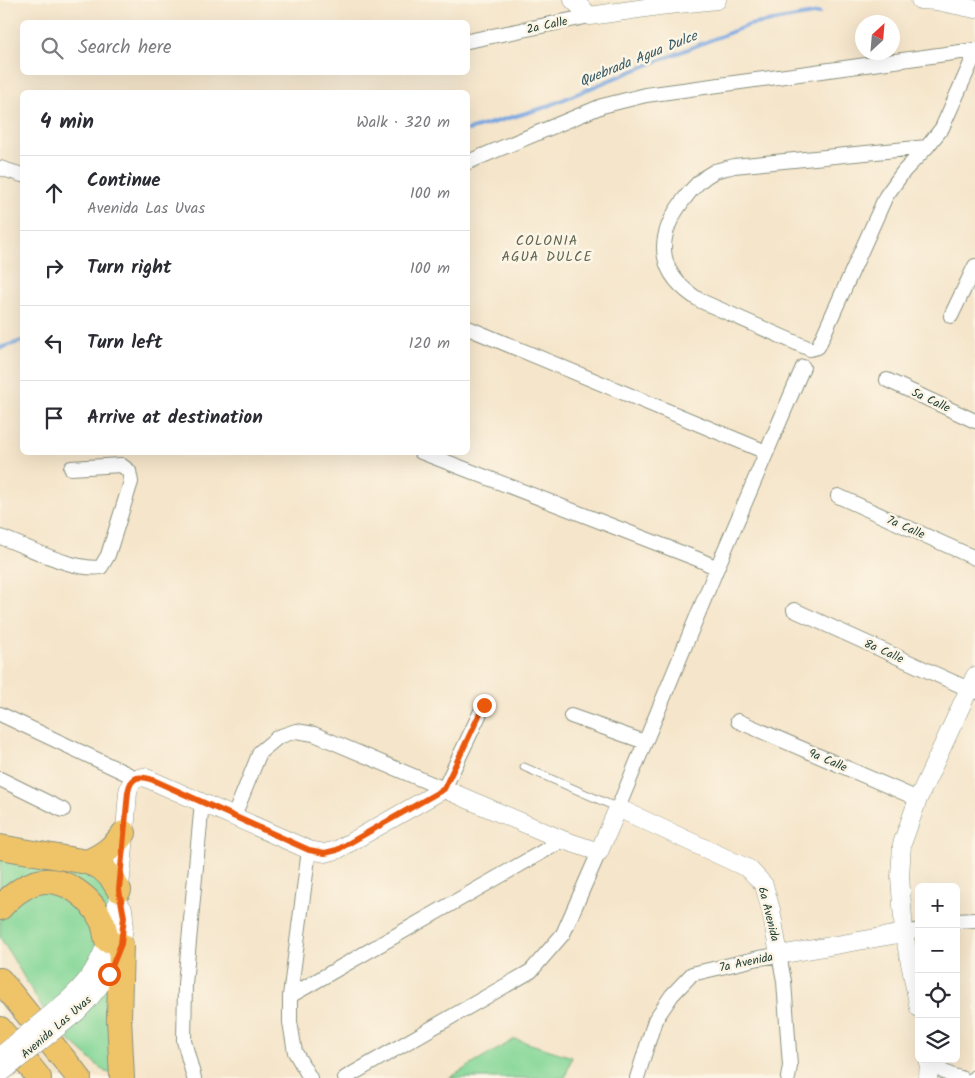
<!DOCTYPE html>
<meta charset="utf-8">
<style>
:root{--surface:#fff;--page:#f2f2f3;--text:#2b2b33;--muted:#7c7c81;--line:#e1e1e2}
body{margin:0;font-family:Kalam,sans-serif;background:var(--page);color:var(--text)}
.controls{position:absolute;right:15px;bottom:15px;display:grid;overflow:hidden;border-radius:8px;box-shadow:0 5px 20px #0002}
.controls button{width:45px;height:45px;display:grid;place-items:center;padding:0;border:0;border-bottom:1px solid var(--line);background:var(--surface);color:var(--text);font:25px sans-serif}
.compass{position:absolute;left:855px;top:15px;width:45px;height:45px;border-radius:50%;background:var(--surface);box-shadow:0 5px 20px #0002;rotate:26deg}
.stop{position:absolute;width:15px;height:15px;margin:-11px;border:4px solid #ea580c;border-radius:50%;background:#fff}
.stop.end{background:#ea580c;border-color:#fff;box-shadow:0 1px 5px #0008}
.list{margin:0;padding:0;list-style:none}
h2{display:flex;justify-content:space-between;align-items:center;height:65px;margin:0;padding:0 20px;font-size:21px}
h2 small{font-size:16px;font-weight:400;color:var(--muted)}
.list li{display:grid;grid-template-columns:32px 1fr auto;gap:15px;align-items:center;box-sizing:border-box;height:75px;padding:0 20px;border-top:1px solid var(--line)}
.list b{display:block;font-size:19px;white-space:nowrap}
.list p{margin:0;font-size:16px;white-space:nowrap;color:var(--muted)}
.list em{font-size:16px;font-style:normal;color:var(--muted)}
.icon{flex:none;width:28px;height:28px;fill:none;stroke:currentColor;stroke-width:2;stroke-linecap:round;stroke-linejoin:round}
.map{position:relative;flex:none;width:975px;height:1078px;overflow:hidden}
.search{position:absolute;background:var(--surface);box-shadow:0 5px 20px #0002;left:20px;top:20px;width:450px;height:55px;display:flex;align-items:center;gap:12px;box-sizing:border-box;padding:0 18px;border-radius:8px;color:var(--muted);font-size:19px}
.panel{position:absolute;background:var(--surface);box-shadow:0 5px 20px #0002;left:20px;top:90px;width:450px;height:365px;border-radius:8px}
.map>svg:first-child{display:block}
.green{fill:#86d798;stroke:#528a66}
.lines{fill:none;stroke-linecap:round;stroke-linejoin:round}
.stream{stroke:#77a6e1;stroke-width:4}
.service-casing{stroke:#8a917f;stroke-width:9}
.minor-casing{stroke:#8a917f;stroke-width:16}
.tertiary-casing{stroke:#8a917f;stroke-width:19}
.trunk-casing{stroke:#8a917f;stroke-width:26}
.service{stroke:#fff;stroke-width:7}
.minor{stroke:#fff;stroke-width:14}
.tertiary{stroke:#fff;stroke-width:18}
.trunk{stroke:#efc469;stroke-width:24}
.tertiary-bridge-casing{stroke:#8a917f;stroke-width:19;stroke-linecap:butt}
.tertiary-bridge{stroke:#fff;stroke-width:18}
.route{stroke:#ea580c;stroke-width:6}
.labels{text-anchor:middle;stroke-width:5;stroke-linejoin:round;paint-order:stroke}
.street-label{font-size:12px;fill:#1f3d34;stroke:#fcf5e5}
.water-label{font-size:14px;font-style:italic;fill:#395c68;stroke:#fcf5e5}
.neighbourhood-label{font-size:14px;letter-spacing:1px;fill:#606653;stroke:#fcf5e5}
</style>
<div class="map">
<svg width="975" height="1078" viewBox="0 0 975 1078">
<rect width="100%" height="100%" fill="#fcf5e5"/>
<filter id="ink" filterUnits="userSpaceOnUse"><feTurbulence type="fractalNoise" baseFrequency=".02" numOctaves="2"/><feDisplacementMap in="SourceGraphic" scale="10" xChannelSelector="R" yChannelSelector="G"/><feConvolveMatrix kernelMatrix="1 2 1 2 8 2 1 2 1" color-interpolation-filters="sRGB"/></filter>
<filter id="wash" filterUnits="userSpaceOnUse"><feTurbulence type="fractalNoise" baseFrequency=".0096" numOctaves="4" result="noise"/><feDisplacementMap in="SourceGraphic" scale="20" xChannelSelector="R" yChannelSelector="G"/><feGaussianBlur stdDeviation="1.12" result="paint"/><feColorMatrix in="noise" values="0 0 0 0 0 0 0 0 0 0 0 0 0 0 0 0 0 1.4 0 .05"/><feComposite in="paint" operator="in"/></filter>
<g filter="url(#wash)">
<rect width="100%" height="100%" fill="#f5e5ca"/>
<path class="green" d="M0 847 111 877 122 1075 105 1072 61 1033 43 1009 0 937Z
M515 1039 572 1057 565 1078H449Z"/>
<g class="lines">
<path class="stream" d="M468 130 543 108 610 80 749 25 819 13
M0 348 22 341"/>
</g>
</g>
<g filter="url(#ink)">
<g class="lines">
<g class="service-casing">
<path id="service" d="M524 767 618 808"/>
</g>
<g class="minor-casing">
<path id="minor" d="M468 41 590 16
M927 147 734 166C728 168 721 169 715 171 701 178 691 189 682 202 653 241 659 276 701 301L810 349 818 347 886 196 904 171 927 147 942 128 975 54
M468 162 602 106 646 95 975 50
M0 168 22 175
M951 316 975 266
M468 328 766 452
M887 380 975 421
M421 452 700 560 717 568
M838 496 975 558
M0 537C27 546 74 572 101 567L108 555 131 482 129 471 121 465 71 468
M794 610 975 692
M0 714 136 778
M571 716 645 742
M738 721 918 799
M0 779 63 810
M618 808 717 568 803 367
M234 816 260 752 278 737 296 731 314 734 444 789 484 705
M309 850 290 996V1022L295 1052 310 1078
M956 921 975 920
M904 933 919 930
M290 996 563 840
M930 1059C939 1070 947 1075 961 1078
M194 1078 184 1041 185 984 202 802
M345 1078 531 971 563 934 599 852
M637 1078 655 1020 672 995 692 974 759 958 779 955 784 981 790 1066 788 1078
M974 1078 975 1077"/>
</g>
<g class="tertiary-casing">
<path id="tertiary" d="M573 0 590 16 659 6 717 0
M920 0 936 1 975 9
M68 1000C77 991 87 982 93 971 124 921 123 849 128 792 130 782 134 778 144 777L309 850 325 853 337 850 444 789 563 840 599 852 618 808 749 869 764 885 771 910 779 955 904 933
M919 1008 904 933 900 876 902 844 918 799 975 676
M77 1012C103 986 130 948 123 909
M928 1078 929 1059"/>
</g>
<g class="trunk-casing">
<path id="trunk" d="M0 847 87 862 100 867 111 877 119 890
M87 862C103 855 113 848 124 833
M0 908C9 898 20 888 34 883 62 874 91 897 102 921 105 927 105 934 107 940
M121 945 119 1018 122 1078
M0 980 79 1078
M0 1029 39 1078"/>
</g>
<use href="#service" class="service"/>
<use href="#minor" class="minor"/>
<use href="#tertiary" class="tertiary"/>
<use href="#trunk" class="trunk"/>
<g class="tertiary-bridge-casing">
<path id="tertiary-bridge" d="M0 1056 68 1000
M0 1074 77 1012"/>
</g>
<use href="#tertiary-bridge" class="tertiary-bridge"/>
</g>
</g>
<g class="lines" filter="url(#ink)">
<path class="route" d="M109 974 121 944 124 917 119 890 128 792C131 776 139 775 153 780L309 850 325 853 337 850 444 789 484 705"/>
</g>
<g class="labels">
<g class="street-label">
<text transform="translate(547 25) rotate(-12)" y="4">2a Calle</text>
<text transform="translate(931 400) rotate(25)" y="4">5a Calle</text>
<text transform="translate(906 527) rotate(24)" y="4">7a Calle</text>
<text transform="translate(884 651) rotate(24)" y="4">8a Calle</text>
<text transform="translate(828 760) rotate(23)" y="4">9a Calle</text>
<text transform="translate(769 914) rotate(76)" y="4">6a Avenida</text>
<text transform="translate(746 962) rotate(-12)" y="4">7a Avenida</text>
<text transform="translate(56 1027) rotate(-41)" y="4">Avenida Las Uvas</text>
</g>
<g class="water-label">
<text transform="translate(638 58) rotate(-22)" y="5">Quebrada Agua Dulce</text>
</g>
<g class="neighbourhood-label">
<text x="547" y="245">COLONIA<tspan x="547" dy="16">AGUA DULCE</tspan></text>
</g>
</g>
</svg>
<div class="controls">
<button>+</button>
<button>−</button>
<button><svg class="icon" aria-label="locate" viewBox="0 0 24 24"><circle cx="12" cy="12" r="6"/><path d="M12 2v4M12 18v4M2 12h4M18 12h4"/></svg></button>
<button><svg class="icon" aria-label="layers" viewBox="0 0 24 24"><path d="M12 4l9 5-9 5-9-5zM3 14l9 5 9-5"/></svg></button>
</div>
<svg class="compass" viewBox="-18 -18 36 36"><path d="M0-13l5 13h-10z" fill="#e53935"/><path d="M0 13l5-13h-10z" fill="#7c7c81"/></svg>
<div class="stop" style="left:109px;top:974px"></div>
<div class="stop end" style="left:484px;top:705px"></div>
<div class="search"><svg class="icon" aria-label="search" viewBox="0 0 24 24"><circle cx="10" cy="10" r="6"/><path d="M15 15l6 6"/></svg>Search here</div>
<section class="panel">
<h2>4 min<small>Walk · 320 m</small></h2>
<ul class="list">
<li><svg class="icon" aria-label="ahead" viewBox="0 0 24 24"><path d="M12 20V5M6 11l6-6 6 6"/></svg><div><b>Continue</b><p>Avenida Las Uvas</p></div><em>100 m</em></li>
<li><svg class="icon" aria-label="right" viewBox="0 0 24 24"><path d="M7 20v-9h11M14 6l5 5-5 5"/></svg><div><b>Turn right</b></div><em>100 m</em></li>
<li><svg class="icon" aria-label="left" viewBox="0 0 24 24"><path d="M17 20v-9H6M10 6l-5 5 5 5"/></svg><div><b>Turn left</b></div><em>120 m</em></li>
<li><svg class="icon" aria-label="arrive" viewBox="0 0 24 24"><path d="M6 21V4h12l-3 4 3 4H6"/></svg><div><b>Arrive at destination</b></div></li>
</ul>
</section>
</div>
